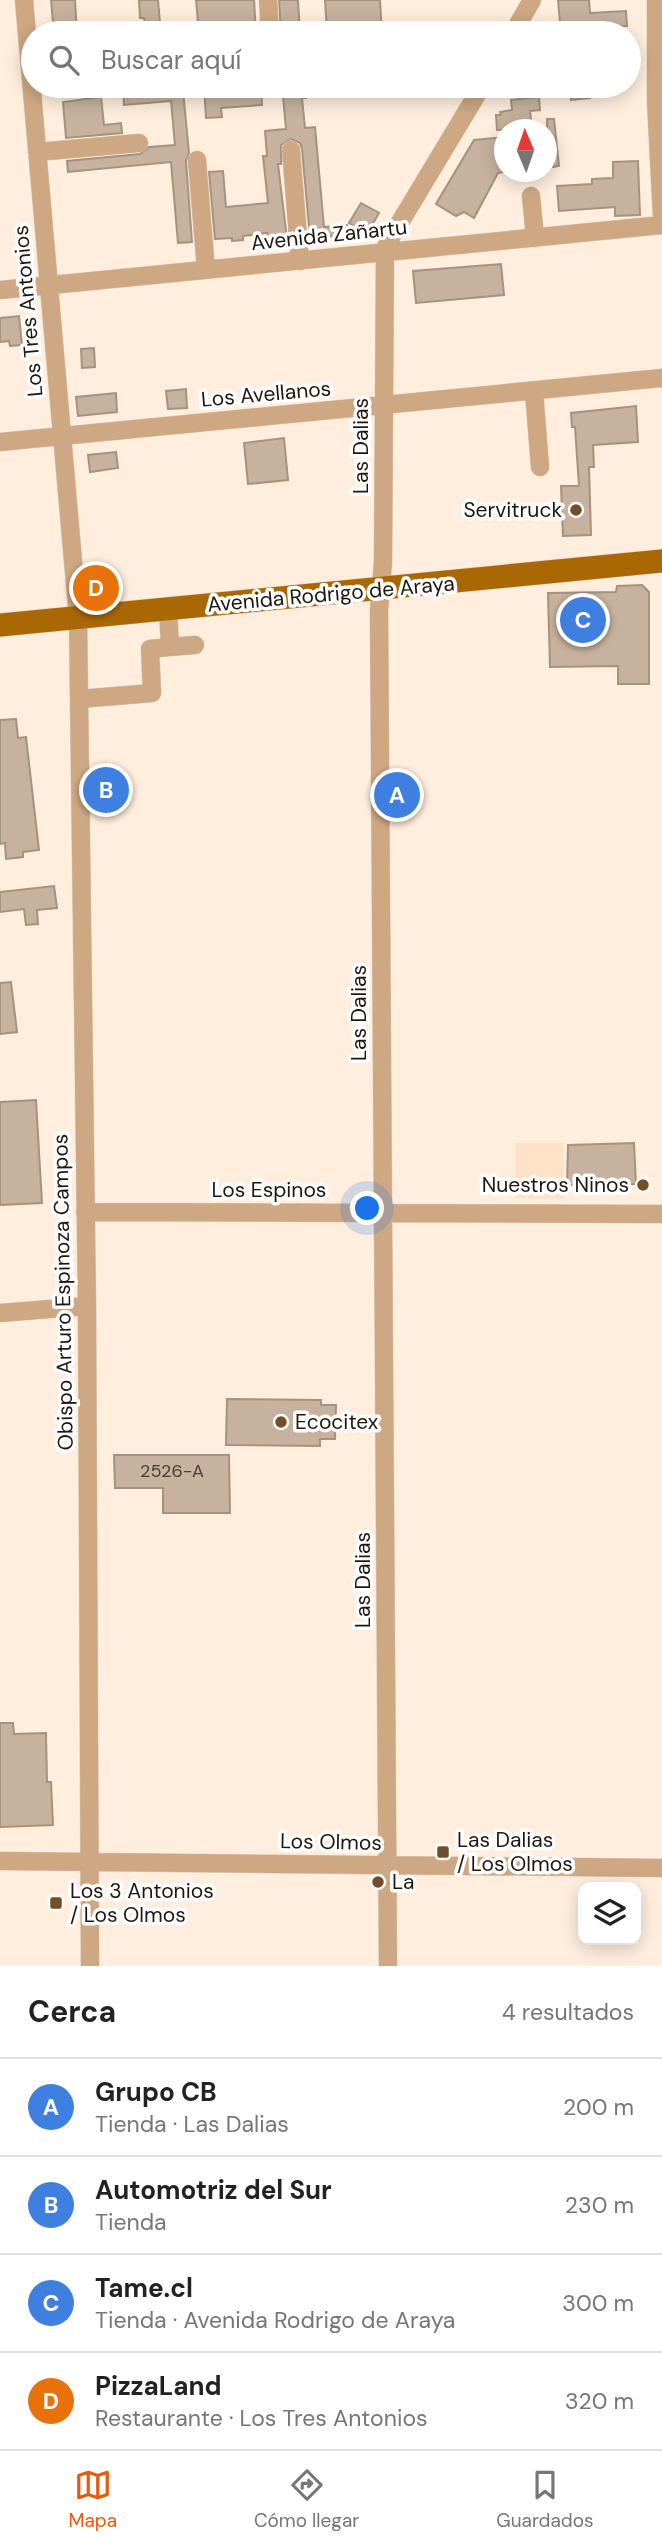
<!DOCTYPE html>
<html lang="es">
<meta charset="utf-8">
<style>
:root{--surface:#fff;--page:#f2f2f2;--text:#222;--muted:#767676;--line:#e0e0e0;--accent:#ea580c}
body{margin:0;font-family:"DM Sans",sans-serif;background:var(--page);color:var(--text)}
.controls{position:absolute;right:21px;bottom:21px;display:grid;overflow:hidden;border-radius:14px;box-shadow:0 4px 18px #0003}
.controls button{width:63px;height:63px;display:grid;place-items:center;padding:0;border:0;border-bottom:2px solid var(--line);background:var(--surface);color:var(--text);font:35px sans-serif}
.compass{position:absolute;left:494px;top:119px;width:63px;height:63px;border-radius:50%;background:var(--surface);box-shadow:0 4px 18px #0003;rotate:358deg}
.you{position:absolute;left:368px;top:1209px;width:24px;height:24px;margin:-18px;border:5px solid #fff;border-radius:50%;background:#1a73e8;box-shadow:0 0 0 10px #1a73e833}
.badge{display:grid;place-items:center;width:46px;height:46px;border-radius:50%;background:var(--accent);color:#fff;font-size:23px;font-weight:700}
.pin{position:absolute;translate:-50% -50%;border:4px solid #fff;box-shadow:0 2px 7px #0006}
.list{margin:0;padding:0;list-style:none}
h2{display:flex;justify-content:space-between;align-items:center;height:91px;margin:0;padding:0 28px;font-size:30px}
h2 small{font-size:23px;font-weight:400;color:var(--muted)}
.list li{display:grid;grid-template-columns:46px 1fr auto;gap:21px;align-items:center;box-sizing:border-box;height:98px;padding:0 28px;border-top:2px solid var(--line)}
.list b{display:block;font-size:26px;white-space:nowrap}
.list p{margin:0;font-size:23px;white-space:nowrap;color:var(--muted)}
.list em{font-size:23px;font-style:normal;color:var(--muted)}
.icon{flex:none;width:38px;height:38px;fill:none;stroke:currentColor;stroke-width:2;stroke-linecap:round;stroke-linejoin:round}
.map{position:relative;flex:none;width:662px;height:1966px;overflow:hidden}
.search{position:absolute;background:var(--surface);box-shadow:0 4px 18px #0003;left:21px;right:21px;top:21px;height:77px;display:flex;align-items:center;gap:18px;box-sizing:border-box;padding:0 24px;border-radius:38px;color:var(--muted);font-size:26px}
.sheet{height:483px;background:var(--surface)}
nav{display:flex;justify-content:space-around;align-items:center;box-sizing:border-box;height:98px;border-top:2px solid var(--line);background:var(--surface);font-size:19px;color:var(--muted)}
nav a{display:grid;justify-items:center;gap:4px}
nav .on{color:var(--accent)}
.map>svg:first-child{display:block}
.built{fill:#fee3c9}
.building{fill:#c6b29e;stroke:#a5927f;stroke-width:2}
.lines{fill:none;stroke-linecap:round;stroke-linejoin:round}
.minor-casing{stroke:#dbccbc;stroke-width:19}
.major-casing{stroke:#dbccbc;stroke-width:24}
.minor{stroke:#cda883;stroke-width:18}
.major{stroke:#aa6804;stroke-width:23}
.poi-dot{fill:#724f28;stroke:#fff;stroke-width:2.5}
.labels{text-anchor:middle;stroke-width:7;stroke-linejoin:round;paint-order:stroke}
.number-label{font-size:18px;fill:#483e34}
.street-label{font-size:21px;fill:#1e1710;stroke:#fff}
.poi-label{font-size:21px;fill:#1e1710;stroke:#fff;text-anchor:start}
</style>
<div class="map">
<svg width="662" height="1966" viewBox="0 0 662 1966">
<rect width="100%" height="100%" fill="#fed"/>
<path class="built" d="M515 1143H564V1199L515 1198Z"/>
<path class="building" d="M51 0H75L77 33H54Z
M139 0H158L160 23 145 24 144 18H140Z
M196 0H254L256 33H199Z
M279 0H298L300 33H281Z
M325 0H380L382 33H327Z
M558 0H589L590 13 626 11 627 26 598 27V33H561Z
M155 86H171L172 92 183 91 189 153 186 161 192 242 178 243 171 162 68 172 67 161 140 154 149 147 175 145 171 101 124 105 123 89Z
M204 86H261L262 105 221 108 222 117 206 118Z
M282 86H306V98H302L305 128 315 127 324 227 347 225V235L310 238 302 149 300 143 291 139 281 145V164H278L287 239 267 241V233L243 236V240L232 241V238L215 239 209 172 223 171 226 207 268 203 263 156H267L265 131 286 129Z
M570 86H589L590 98 571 100Z
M101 97 104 125 121 123 122 133 66 138 63 102Z
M539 97 540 110 530 111 532 128 497 130 496 115H501L500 112 512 110 511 100Z
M547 119H554L559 166 547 168Z
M505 137V172L498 173 474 218 464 212 456 216 436 204 474 140Z
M638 161 640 215 615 216V207L559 211 557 186 592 184V179L613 178V162Z
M361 203 379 213 367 234 349 223Z
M501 264 504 295 416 303 413 271Z
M19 316 22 345 10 346 9 341 0 342V318Z
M94 348 95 367 82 368 81 349Z
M186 389 187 408 168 409 166 391Z
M116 393 117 412 78 416 76 397Z
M636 406 638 442 593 445 594 467H589L591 535 563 536 561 486H579L575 427H572L571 413Z
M284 438 288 480 248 484 244 443Z
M116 452 118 468 90 472 88 455Z
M104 582 105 598 95 599 87 592V583Z
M642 585 649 592V684H618V666L550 667 548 593 616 592 617 586Z
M16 719 18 738 26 737 39 850 23 852V857L6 859 5 843 0 844V720Z
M54 886 57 908 37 910 38 924 26 925 24 909 0 912V892Z
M11 982 17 1032 0 1034V983Z
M36 1100 42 1203 0 1205V1102Z
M634 1143 636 1184 567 1185 568 1145Z
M227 1399 321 1400V1405H336L335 1439H320V1446L226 1445Z
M114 1455H229L230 1513H163V1488H115Z
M0 1723H13L14 1734 46 1733 47 1782H51L53 1825 0 1827Z"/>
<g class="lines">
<g class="minor-casing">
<path id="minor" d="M24 0 78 618 87 1306 90 1966
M268 0 270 33
M656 0V101L662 218
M513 33 532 0
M291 150 300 261
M37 152 139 143
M197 160 206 270
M531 196 535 238
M0 290 662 225
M534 391 540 467
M0 442 662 378
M170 647 195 645
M79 699 152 693 150 649 170 647 168 609
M85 1212 662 1214
M0 1313 87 1306
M0 1861 662 1868
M388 1966 379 610 383 562 385 252 387 244 482 86"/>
</g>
<g class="major-casing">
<path id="major" d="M0 625 662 561"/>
</g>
<use href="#minor" class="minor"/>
<use href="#major" class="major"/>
</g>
<g class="poi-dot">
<circle cx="576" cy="510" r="7"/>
<circle cx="643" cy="1185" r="7"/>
<circle cx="281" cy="1422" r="7"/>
<rect x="436" y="1845" width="14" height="14" rx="3.5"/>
<circle cx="378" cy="1882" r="7"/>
<rect x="49" y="1896" width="14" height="14" rx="3.5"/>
</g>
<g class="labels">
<g class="number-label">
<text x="172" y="1477">2526-A</text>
</g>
<g class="street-label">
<text transform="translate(329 235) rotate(-6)" y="7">Avenida Zañartu</text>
<text transform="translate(28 311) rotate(-95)" y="7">Los Tres Antonios</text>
<text transform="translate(266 394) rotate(-5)" y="7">Los Avellanos</text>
<text transform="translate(361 446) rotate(-90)" y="7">Las Dalias</text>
<text transform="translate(331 594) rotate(-5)" y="7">Avenida Rodrigo de Araya</text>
<text transform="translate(359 1013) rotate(-90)" y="7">Las Dalias</text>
<text x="269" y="1197">Los Espinos</text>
<text transform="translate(63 1292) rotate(-91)" y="7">Obispo Arturo Espinoza Campos</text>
<text transform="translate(363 1580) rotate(-90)" y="7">Las Dalias</text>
<text transform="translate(331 1842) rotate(1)" y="7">Los Olmos</text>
</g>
<g class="poi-label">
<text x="562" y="517" text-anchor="end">Servitruck</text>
<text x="629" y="1192" text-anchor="end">Nuestros Ninos</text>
<text x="295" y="1429">Ecocitex</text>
<text x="457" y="1847">Las Dalias<tspan x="457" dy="24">/ Los Olmos</tspan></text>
<text x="392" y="1889">La</text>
<text x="70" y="1898">Los 3 Antonios<tspan x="70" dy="24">/ Los Olmos</tspan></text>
</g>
</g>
</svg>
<div class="controls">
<button><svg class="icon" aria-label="layers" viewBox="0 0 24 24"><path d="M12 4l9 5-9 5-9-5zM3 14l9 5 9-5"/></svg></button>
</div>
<svg class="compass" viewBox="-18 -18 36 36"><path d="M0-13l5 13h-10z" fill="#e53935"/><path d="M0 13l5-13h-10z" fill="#767676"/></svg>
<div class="you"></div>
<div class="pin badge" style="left:397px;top:795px;background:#3f7fe0">A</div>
<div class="pin badge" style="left:106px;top:790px;background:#3f7fe0">B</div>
<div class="pin badge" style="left:583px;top:620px;background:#3f7fe0">C</div>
<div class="pin badge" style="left:96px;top:588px;background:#e8710a">D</div>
<div class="search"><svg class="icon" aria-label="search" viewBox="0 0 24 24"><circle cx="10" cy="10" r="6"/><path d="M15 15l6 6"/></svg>Buscar aquí</div>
</div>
<section class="sheet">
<h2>Cerca<small>4 resultados</small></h2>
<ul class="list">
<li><span class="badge" style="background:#3f7fe0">A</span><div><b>Grupo CB</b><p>Tienda · Las Dalias</p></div><em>200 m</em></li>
<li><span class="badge" style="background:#3f7fe0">B</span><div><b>Automotriz del Sur</b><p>Tienda</p></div><em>230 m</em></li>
<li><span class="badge" style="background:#3f7fe0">C</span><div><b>Tame.cl</b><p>Tienda · Avenida Rodrigo de Araya</p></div><em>300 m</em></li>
<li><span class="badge" style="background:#e8710a">D</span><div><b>PizzaLand</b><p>Restaurante · Los Tres Antonios</p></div><em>320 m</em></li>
</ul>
</section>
<nav>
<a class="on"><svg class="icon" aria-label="map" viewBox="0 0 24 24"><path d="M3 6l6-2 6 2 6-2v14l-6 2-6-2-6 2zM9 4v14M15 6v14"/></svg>Mapa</a>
<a><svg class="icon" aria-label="directions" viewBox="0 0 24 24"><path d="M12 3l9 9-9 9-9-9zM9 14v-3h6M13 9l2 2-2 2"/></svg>Cómo llegar</a>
<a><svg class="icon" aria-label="saved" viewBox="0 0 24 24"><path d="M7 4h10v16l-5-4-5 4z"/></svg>Guardados</a>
</nav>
